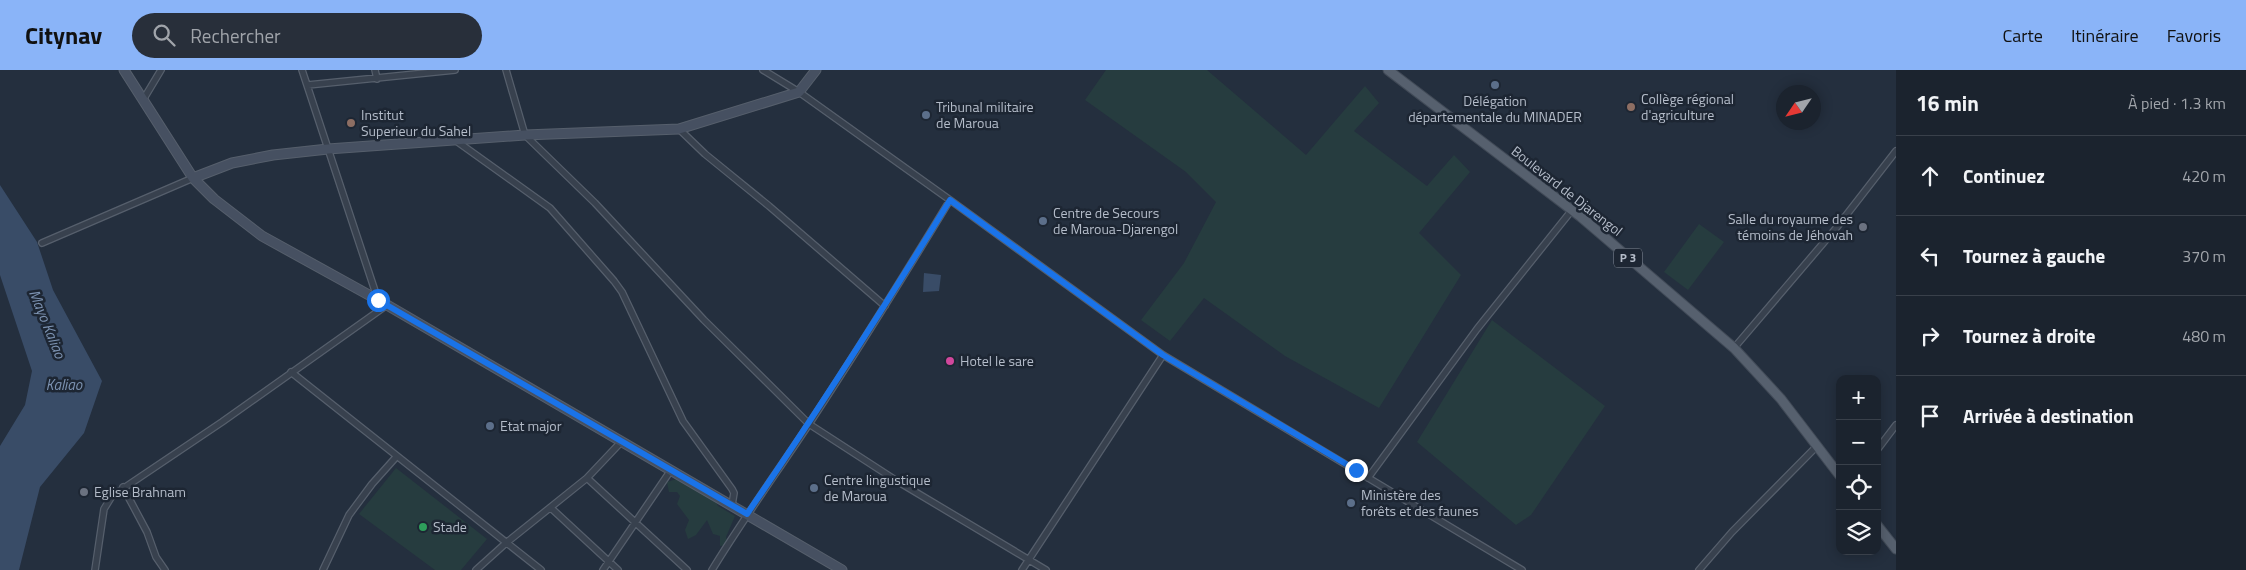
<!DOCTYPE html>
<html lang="fr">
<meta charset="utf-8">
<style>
:root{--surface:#1b232e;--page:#282f3a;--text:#f1f3f6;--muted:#a0a4aa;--line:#39404a;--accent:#8ab4f8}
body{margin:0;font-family:"Titillium Web",sans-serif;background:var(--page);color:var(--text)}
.controls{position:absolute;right:15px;bottom:15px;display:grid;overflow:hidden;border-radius:10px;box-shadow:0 2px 12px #0003}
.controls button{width:45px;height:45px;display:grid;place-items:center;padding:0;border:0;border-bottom:1px solid var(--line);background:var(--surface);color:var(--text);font:25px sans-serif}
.compass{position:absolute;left:1776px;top:15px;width:45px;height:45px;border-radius:50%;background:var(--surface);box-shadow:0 2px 12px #0003;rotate:235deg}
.stop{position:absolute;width:15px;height:15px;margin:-11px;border:4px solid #1a73e8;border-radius:50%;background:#fff}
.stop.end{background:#1a73e8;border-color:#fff;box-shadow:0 1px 5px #0008}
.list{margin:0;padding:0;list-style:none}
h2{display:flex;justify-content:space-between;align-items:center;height:65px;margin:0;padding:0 20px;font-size:21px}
h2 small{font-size:16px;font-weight:400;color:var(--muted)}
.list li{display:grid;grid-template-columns:32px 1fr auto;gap:15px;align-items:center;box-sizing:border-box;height:80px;padding:0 20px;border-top:1px solid var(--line)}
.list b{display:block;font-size:19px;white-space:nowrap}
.list em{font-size:16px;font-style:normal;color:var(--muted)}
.icon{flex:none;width:28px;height:28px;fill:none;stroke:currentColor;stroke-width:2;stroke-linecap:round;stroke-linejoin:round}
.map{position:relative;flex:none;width:1896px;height:500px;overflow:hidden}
header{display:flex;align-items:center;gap:30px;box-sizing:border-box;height:70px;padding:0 25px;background:var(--accent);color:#111}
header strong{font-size:24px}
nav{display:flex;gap:28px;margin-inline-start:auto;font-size:18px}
.search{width:350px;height:45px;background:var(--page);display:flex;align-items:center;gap:12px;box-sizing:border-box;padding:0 18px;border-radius:28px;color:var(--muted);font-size:19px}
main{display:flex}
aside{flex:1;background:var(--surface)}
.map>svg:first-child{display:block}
.green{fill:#263c3f}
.water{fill:#394c67}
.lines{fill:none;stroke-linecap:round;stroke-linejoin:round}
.street-casing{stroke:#565f6c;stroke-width:8}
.secondary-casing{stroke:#565f6c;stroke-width:11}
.primary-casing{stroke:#414a57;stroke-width:11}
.street{stroke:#38414e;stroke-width:5.5}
.secondary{stroke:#465061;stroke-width:9}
.primary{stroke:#56606e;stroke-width:9}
.route{stroke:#1a73e8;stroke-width:6}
.service-dot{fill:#5c6f8a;stroke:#1d2633;stroke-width:2}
.education-dot{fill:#8d6e63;stroke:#1d2633;stroke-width:2}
.worship-dot{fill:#6b7280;stroke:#1d2633;stroke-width:2}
.hotel-dot{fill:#d1479c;stroke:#1d2633;stroke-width:2}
.leisure-dot{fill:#2e9e5b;stroke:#1d2633;stroke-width:2}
.labels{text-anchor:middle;stroke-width:5;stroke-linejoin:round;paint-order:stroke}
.shield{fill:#1d2633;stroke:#878f9c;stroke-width:1}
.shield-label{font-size:12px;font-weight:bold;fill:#b4bcc9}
.poi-label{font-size:14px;fill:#b4bcc9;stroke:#1d2633;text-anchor:start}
.street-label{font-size:14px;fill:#b4bcc9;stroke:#1d2633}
.water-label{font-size:15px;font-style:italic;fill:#7c92b1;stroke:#1d2633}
</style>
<header>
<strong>Citynav</strong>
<div class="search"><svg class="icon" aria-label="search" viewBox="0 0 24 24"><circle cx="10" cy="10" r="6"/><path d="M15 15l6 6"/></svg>Rechercher</div>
<nav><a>Carte</a><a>Itinéraire</a><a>Favoris</a></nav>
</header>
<main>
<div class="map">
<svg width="1896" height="500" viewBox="0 0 1896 500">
<rect width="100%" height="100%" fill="#242f3e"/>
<path class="green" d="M1106 0H1207L1306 85 1365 16 1379 33 1354 61 1427 116 1454 85 1470 102 1419 163 1461 205 1379 338 1285 286 1204 228 1170 271 1141 250 1184 193 1216 132 1186 102 1085 30Z
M1699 154 1724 172 1688 220 1664 202Z
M1492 250 1605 336 1531 445 1516 455 1417 372Z
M396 398 487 469 461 500H435L359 444Z
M683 407 712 424 718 436 735 446 726 467 728 475 720 476V466L713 464 707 450 696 465 688 469 685 460 689 450 677 434 680 426 677 422H669L667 412Z"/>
<path class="water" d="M0 115 37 172 53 220 102 311 84 363 40 417 19 500H0V376L25 335 32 301 0 205Z
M924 203 941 205 939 221 923 222Z"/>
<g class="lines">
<g class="street-casing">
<path id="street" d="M302 0 378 230
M375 0 377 9
M506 0 525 65 595 133 704 250 809 354 897 411 1046 500
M763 0 799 22 950 130 1163 285 1522 500
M308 15 455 0
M143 30 161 0
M679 59 705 84 769 136 885 236
M455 70 550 138 614 211 622 222 683 351 732 419 734 423 732 435
M42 173 193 108
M1734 278 1837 157 1896 81
M291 302 541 500
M1877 380 1896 355
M587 408 687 500
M1368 408 1477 259 1572 140
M123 417 147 462 156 487 165 500
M551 438 618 500
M95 500 104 439 112 426 222 352 387 235
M323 500 349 445 372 414 397 386
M476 500 506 473 587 408 622 371
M603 500 671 400
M712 500C743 449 778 401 811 351 859 278 905 204 950 130
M1022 500 1163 285
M1699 500 1732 462 1817 376"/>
</g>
<g class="secondary-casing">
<path id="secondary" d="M124 0 193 108 214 129 262 166 387 235 842 500
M193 108 232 93 273 85 328 79 525 65 679 59 799 22 816 0"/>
</g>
<g class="primary-casing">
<path id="primary" d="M1388 0 1581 147 1734 278 1781 329 1840 406
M1877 455 1896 479"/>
</g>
<use href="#street" class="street"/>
<use href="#secondary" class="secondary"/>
<use href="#primary" class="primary"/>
</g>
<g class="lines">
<path class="route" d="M378 230 747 444C818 341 885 236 950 130L1163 285 1356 400"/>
</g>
<g class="service-dot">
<circle cx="1495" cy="15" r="5"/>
<circle cx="926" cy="45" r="5"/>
<circle cx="1043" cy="151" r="5"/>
<circle cx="490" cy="356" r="5"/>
<circle cx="814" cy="418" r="5"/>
<circle cx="1351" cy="433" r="5"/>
</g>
<g class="education-dot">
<circle cx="1631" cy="37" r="5"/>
<circle cx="351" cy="53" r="5"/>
</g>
<g class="worship-dot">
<circle cx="1863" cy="157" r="5"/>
<circle cx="84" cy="422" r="5"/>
</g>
<circle class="hotel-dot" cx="950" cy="291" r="5"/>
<circle class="leisure-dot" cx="423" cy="457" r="5"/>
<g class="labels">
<rect class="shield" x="1614" y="178.5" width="28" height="19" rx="4"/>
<g class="shield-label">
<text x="1628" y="192">P 3</text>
</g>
<g class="poi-label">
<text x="1641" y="34">Collège régional<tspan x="1641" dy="16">d'agriculture</tspan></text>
<text x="1495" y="36" text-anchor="middle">Délégation<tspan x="1495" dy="16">départementale du MINADER</tspan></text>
<text x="936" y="42">Tribunal militaire<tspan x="936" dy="16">de Maroua</tspan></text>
<text x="361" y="50">Institut<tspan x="361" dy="16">Superieur du Sahel</tspan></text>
<text x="1053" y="148">Centre de Secours<tspan x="1053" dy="16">de Maroua-Djarengol</tspan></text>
<text x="1853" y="154" text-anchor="end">Salle du royaume des<tspan x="1853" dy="16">témoins de Jéhovah</tspan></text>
<text x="960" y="296">Hotel le sare</text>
<text x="500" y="361">Etat major</text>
<text x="824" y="415">Centre lingustique<tspan x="824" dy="16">de Maroua</tspan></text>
<text x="94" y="427">Eglise Brahnam</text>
<text x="1361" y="430">Ministère des<tspan x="1361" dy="16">forêts et des faunes</tspan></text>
<text x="433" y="462">Stade</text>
</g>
<g class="street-label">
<text transform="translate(1567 121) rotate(38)" y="5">Boulevard de Djarengol</text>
</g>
<g class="water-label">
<text transform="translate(47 254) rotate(68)" y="5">Mayo Kaliao</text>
<text x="64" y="320">Kaliao</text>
</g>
</g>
</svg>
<div class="controls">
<button>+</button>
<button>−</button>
<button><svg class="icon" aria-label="locate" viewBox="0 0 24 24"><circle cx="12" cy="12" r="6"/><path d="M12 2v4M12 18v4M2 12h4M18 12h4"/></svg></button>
<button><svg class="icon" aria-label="layers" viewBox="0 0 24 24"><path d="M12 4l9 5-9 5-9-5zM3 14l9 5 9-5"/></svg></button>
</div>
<svg class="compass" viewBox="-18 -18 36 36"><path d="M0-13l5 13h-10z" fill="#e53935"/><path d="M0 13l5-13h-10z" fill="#a0a4aa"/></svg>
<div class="stop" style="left:378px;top:230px"></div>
<div class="stop end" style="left:1356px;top:400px"></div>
</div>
<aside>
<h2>16 min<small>À pied · 1.3 km</small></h2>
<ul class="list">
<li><svg class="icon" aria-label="ahead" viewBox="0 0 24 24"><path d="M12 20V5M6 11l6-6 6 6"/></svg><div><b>Continuez</b></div><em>420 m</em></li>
<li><svg class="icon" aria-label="left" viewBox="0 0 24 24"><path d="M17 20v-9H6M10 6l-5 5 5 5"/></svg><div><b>Tournez à gauche</b></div><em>370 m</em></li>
<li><svg class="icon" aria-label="right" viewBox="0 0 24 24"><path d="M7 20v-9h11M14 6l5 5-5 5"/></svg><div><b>Tournez à droite</b></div><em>480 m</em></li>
<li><svg class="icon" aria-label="arrive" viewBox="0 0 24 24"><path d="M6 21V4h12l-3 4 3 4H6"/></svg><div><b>Arrivée à destination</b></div></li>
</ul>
</aside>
</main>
